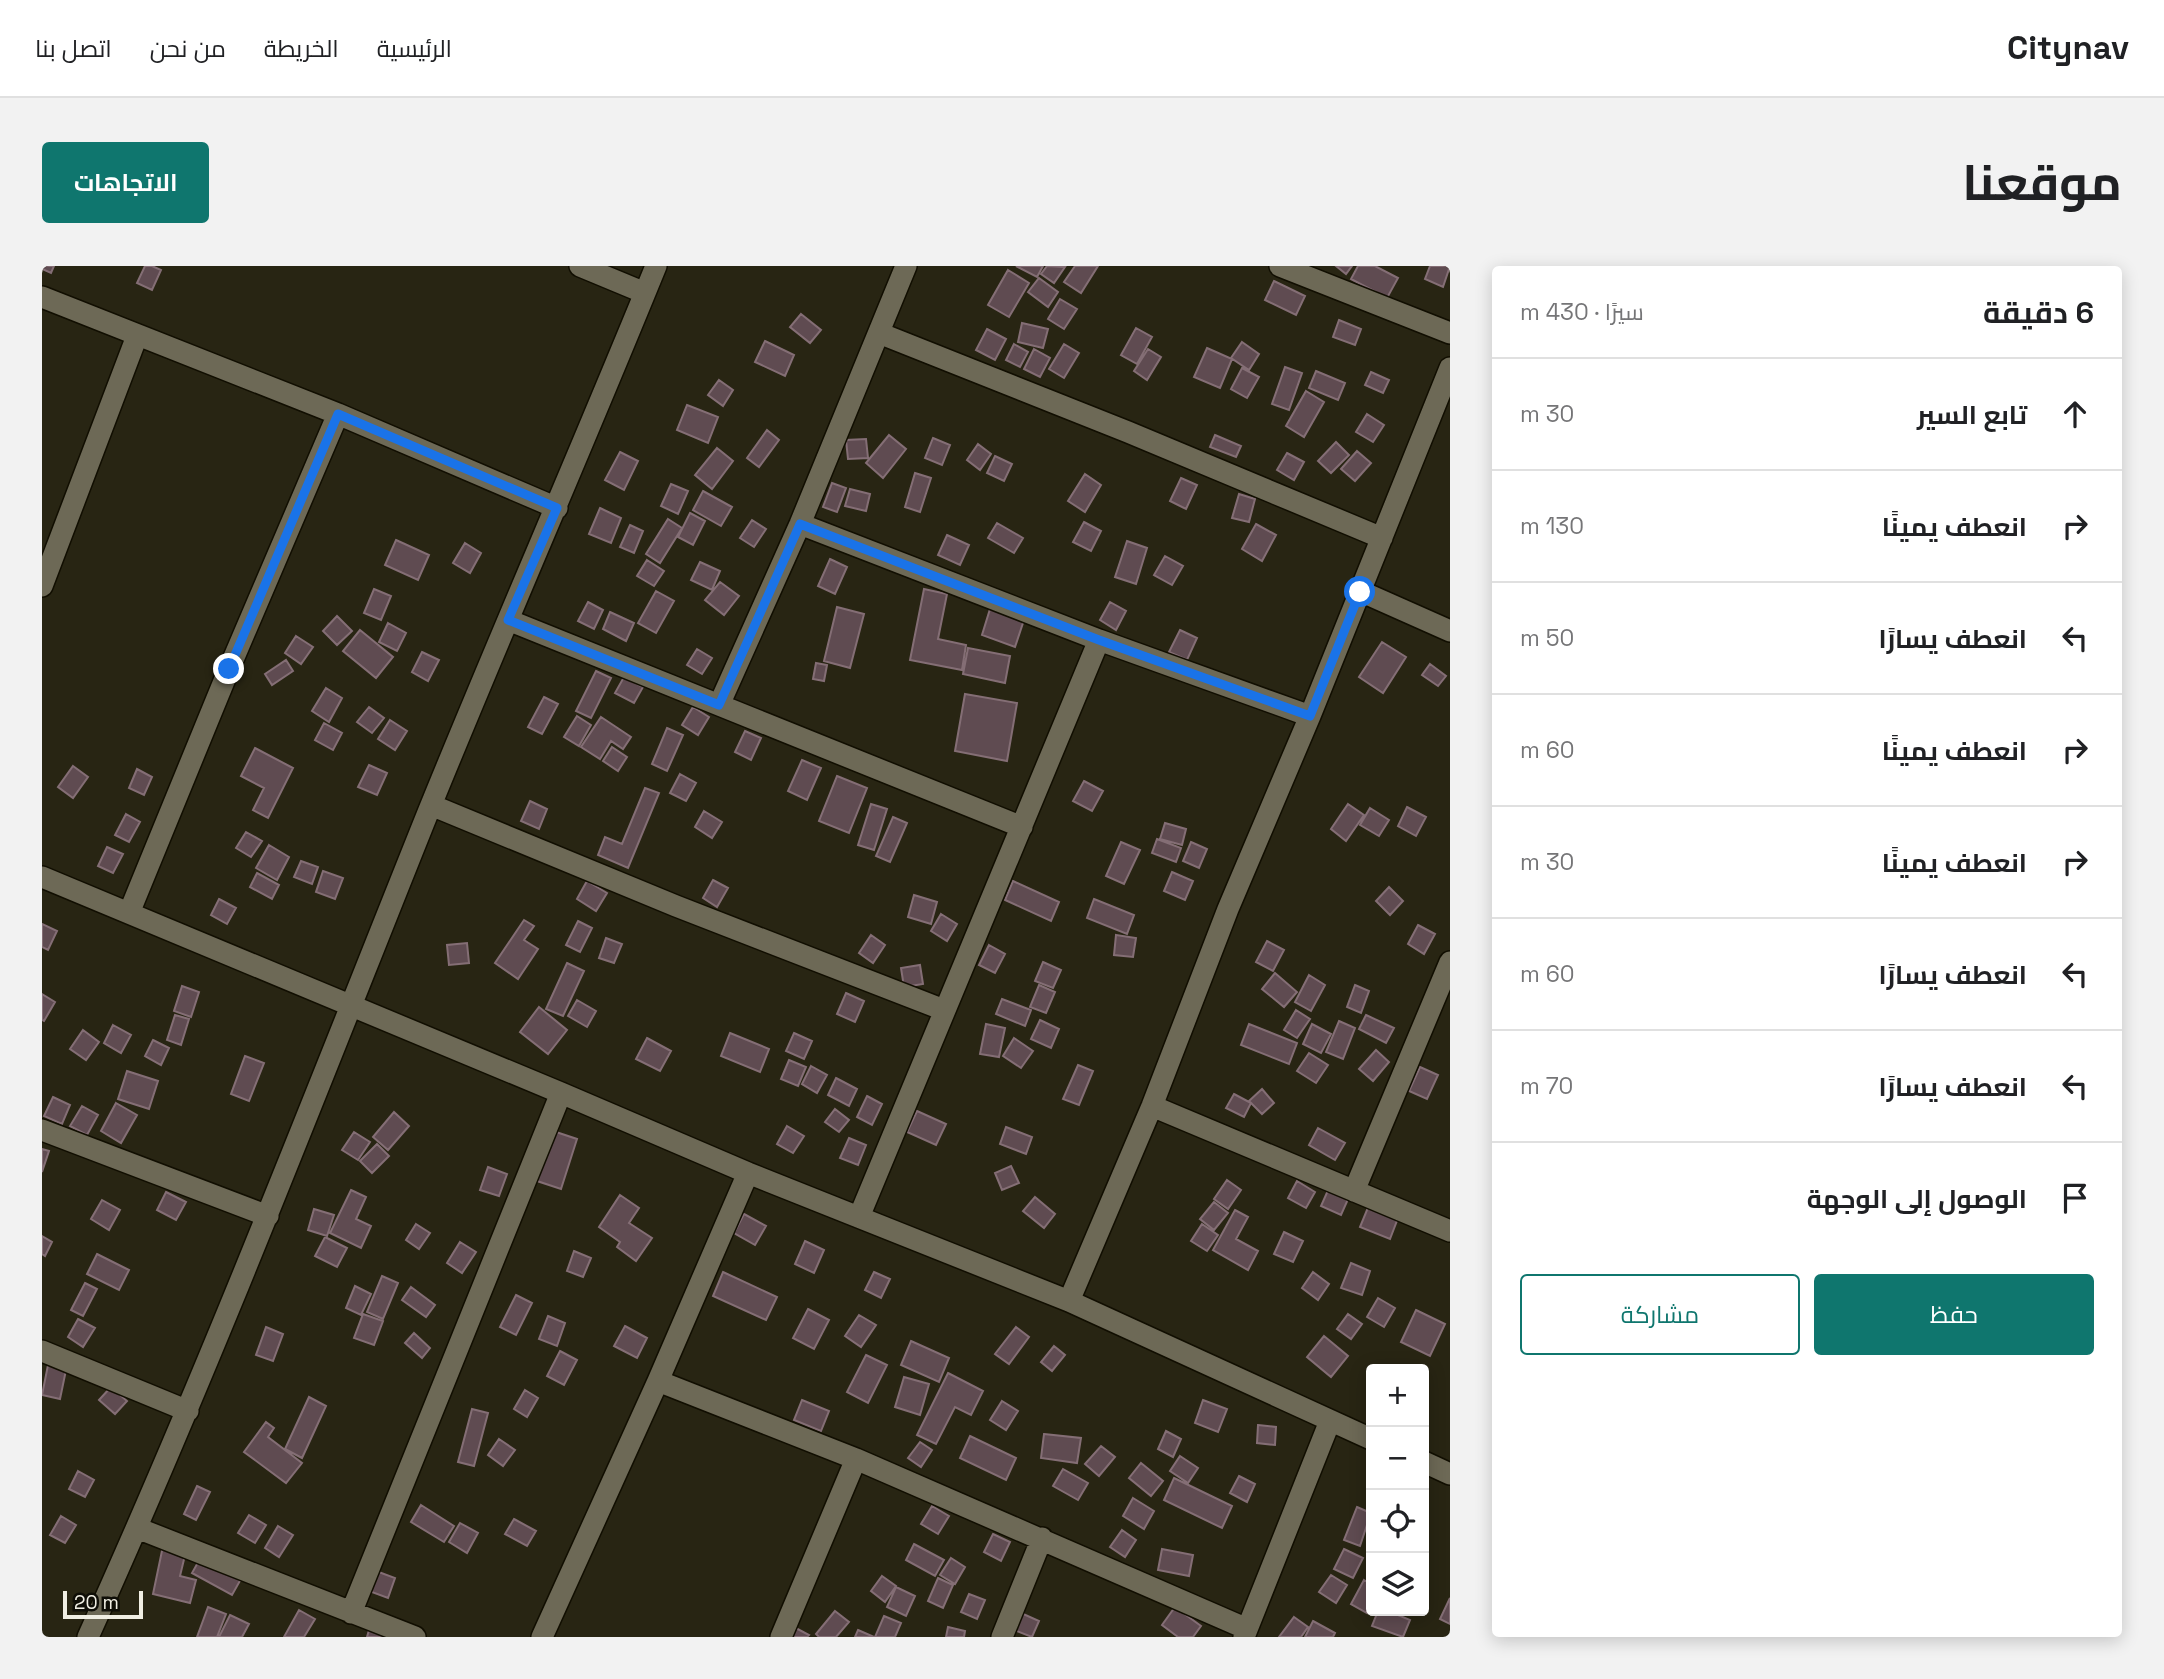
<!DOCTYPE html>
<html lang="ar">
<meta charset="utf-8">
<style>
:root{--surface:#fff;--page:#f2f2f2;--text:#202124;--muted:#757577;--line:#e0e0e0;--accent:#0f766e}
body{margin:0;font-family:"Space Grotesk",Cairo,sans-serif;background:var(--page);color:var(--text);direction:rtl}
.controls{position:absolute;right:21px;bottom:21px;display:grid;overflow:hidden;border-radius:7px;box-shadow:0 4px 18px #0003}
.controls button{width:63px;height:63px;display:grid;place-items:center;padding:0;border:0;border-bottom:2px solid var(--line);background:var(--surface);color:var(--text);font:35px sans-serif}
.scale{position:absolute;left:21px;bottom:18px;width:80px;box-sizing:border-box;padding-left:7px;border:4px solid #f0eee3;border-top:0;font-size:19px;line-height:24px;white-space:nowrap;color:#f0eee3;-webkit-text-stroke:5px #0f0e07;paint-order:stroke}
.stop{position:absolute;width:21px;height:21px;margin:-16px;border:5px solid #1a73e8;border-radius:50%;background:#fff}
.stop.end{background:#1a73e8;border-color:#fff;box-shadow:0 2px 7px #0008}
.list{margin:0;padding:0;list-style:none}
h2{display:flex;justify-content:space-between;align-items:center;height:91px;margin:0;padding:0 28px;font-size:30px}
h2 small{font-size:23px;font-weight:400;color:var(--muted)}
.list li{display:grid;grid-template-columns:46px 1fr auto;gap:21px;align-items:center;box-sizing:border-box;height:112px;padding:0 28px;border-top:2px solid var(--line)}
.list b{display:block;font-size:26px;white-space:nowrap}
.list em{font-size:23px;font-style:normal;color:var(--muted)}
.actions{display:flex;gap:14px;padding:21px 28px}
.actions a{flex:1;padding:16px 0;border:2px solid var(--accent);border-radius:7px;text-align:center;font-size:24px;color:var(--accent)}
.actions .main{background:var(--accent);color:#fff}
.icon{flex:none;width:38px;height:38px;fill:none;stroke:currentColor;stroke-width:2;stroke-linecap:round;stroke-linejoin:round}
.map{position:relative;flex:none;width:1408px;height:1371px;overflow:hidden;direction:ltr;border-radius:7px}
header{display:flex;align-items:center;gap:42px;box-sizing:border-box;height:98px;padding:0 35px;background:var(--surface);border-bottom:2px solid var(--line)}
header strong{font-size:33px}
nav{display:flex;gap:38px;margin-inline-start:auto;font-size:24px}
.intro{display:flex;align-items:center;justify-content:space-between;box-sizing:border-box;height:168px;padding:0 42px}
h1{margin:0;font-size:49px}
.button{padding:18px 32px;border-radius:7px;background:var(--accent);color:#fff;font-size:24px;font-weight:700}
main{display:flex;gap:42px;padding:0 42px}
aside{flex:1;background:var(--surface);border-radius:7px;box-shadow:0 4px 18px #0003}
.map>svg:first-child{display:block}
.building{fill:#5f4b51;stroke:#846e75;stroke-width:2}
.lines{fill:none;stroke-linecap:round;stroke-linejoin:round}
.street-casing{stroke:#110e01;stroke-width:24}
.street{stroke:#6d6956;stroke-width:21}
.route{stroke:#1a73e8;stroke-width:9}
</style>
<header>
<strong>Citynav</strong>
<nav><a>الرئيسية</a><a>الخريطة</a><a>من نحن</a><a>اتصل بنا</a></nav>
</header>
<div class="intro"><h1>موقعنا</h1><a class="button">الاتجاهات</a></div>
<main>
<aside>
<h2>6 دقيقة<small>سيرًا · 430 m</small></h2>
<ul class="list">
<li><svg class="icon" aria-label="ahead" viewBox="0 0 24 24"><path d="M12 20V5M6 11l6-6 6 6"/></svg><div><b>تابع السير</b></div><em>30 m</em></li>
<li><svg class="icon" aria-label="right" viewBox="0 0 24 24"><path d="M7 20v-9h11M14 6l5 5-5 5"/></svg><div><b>انعطف يمينًا</b></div><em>130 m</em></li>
<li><svg class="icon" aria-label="left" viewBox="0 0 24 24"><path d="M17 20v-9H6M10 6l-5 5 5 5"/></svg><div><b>انعطف يسارًا</b></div><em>50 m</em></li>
<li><svg class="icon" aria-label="right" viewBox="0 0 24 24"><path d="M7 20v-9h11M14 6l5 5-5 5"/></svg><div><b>انعطف يمينًا</b></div><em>60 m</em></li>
<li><svg class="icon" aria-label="right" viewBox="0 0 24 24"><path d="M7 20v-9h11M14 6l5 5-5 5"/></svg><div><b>انعطف يمينًا</b></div><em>30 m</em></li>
<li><svg class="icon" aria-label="left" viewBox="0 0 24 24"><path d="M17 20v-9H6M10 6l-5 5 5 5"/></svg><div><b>انعطف يسارًا</b></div><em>60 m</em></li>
<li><svg class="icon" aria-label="left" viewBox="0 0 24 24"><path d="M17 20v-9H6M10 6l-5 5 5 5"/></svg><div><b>انعطف يسارًا</b></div><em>70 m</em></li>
<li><svg class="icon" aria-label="arrive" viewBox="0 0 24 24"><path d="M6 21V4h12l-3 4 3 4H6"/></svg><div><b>الوصول إلى الوجهة</b></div></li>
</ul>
<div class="actions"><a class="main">حفظ</a><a>مشاركة</a></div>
</aside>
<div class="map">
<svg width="1408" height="1371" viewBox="0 0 1408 1371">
<rect width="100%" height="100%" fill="#282513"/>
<path class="building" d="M0 0H12L9 7 0 3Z
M103 0H110L119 4 110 24 95 17Z
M974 0H1001L995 11Z
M1005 0 1023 1 1012 17 999 8Z
M1033 0H1056L1039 27 1022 16Z
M1294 0H1310L1304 8Z
M1316 0H1333L1356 12 1345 32 1309 13Z
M1388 0H1408L1401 21 1383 13Z
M966 4 987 17 967 51 946 39Z
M997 12 1016 26 1006 41 986 26Z
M1232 15 1263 30 1254 49 1223 34Z
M1018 33 1035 43 1022 63 1006 53Z
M759 48 779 64 768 77 748 61Z
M1297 54 1319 63 1313 79 1291 71Z
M980 57 1006 63 1001 82 976 76Z
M1094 62 1110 71 1095 98 1079 89Z
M945 63 964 73 953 94 934 84Z
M723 75 752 89 743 110 713 96Z
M1200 76 1217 88 1207 104 1189 92Z
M972 78 986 86 978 101 964 94Z
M1022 78 1037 87 1022 112 1007 103Z
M1165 82 1190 93 1178 122 1152 111Z
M992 83 1008 92 998 111 982 103Z
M1106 83 1119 91 1105 114 1092 105Z
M1243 101 1260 107 1247 144 1230 138Z
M1200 102 1217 111 1205 132 1189 123Z
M1274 105 1303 117 1296 134 1267 122Z
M1329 106 1347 114 1341 127 1323 119Z
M677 114 691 124 681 140 666 129Z
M1264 125 1282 136 1262 171 1244 160Z
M645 139 676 151 666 177 635 164Z
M1325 148 1342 159 1331 176 1314 166Z
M725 164 737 174 717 201 705 192Z
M847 169 864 183 841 212 824 197Z
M1173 169 1199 180 1194 191 1168 181Z
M891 172 908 179 900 199 883 192Z
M824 173 826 192 806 193 804 174Z
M1294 176 1307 189 1289 207 1276 195Z
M936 178 949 188 938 204 925 194Z
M675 182 691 195 670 223 653 209Z
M1315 185 1329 197 1313 215 1299 203Z
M578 186 596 195 582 224 563 214Z
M1245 187 1262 196 1252 214 1235 204Z
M953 190 970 198 962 215 945 207Z
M873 207 889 212 878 246 863 241Z
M1043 208 1059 219 1043 246 1026 235Z
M1139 212 1155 219 1144 243 1128 235Z
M790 217 804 222 795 246 781 241Z
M629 218 646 225 636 248 619 240Z
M808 223 828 228 824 245 803 240Z
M661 225 690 241 679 260 651 244Z
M1197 228 1213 233 1207 256 1190 252Z
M558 242 579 252 569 277 547 268Z
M648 247 663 255 651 279 636 271Z
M626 253 640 262 618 297 604 288Z
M710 254 724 263 712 281 698 272Z
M1042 256 1059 265 1049 285 1031 276Z
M955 257 981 272 972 287 946 272Z
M1214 258 1234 269 1220 295 1200 283Z
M588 259 601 265 592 287 578 281Z
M905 269 927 279 918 299 896 289Z
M354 274 387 289 376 314 343 299Z
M1085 275 1105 282 1094 318 1073 311Z
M423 277 439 287 428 307 411 297Z
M1123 290 1141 300 1130 319 1112 309Z
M788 293 805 301 793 328 776 320Z
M605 294 622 305 612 320 595 310Z
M658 296 678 305 670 324 649 314Z
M678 316 697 330 682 349 663 334Z
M332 323 349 330 339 354 322 347Z
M882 323 905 328 896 373 924 379 920 404 868 394Z
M614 325 632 335 614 367 596 357Z
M546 336 561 344 552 363 536 355Z
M1068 336 1084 345 1074 364 1058 354Z
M795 341 822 348 808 402 782 395Z
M948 343 982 354 973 381 940 369Z
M568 346 592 357 584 375 561 363Z
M295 350 310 365 295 379 281 365Z
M346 357 364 367 355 385 337 376Z
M318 364 351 391 334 412 301 385Z
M1138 364 1155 372 1145 394 1127 386Z
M254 370 271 381 259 398 243 387Z
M1340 376 1364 391 1341 427 1317 411Z
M926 382 968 390 963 417 921 408Z
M655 383 670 392 660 408 645 399Z
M380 386 397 394 386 415 370 406Z
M244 394 251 405 230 419 223 408Z
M774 397 785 399 782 415 771 413Z
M1388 398 1404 410 1396 420 1380 409Z
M554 405 569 412 549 452 534 445Z
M582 411 601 421 592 437 573 427Z
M284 422 300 432 287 456 270 445Z
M923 428 975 437 965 495 913 485Z
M502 431 516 438 500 468 486 461Z
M327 441 342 452 330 467 315 456Z
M651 441 667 451 656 469 640 459Z
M535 450 549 459 537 480 522 471Z
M559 451 589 471 581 483 569 475 558 493 539 481Z
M348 454 365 465 353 484 336 473Z
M282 457 300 467 291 484 273 474Z
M625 462 641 469 625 505 610 498Z
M703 465 719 472 709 494 693 486Z
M570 481 585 491 576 505 561 495Z
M213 482 251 502 226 552 211 544 222 522 199 510Z
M760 494 779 502 765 534 746 525Z
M327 499 345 507 335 529 316 521Z
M31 500 46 511 31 532 16 521Z
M95 503 110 511 102 529 87 522Z
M638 508 654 517 644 535 628 527Z
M795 510 825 522 807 567 777 555Z
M1042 515 1061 525 1050 545 1031 535Z
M603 522 617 527 586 602 556 589 563 571 580 578Z
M488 535 505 543 497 563 479 555Z
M829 538 845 543 832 584 816 579Z
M1306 538 1322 549 1304 575 1289 563Z
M1365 541 1384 551 1374 570 1356 560Z
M1328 542 1347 554 1337 570 1318 559Z
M662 545 680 556 670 572 653 561Z
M84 548 98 556 87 576 73 569Z
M851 551 865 557 848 596 834 590Z
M1123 557 1144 563 1140 579 1118 573Z
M204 566 220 575 209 591 194 582Z
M1115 573 1139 582 1134 596 1110 587Z
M1079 576 1098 584 1082 618 1064 610Z
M1149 576 1165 583 1157 602 1141 595Z
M227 579 247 591 235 614 214 602Z
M65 581 81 588 71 607 56 600Z
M259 595 276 601 270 618 252 611Z
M281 605 301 612 293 633 274 626Z
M1130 606 1151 615 1143 634 1122 625Z
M215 607 237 619 230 633 208 621Z
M671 614 686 622 675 641 661 632Z
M545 615 565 627 554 645 535 633Z
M971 615 1017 636 1009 655 963 634Z
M1347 621 1361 635 1348 649 1334 635Z
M872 629 895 636 889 658 866 651Z
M177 633 194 642 185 658 169 649Z
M1052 633 1092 649 1085 668 1045 652Z
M899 648 915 658 905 675 889 665Z
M482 654 492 660 482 674 496 683 476 713 453 697Z
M536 655 550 662 538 686 524 679Z
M0 658 15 665 6 684 0 681Z
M1376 659 1393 668 1382 688 1366 678Z
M829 669 843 679 831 697 817 687Z
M1074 669 1094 672 1091 691 1072 689Z
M564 672 580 678 572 697 557 692Z
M1225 675 1242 684 1231 705 1214 696Z
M425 677 427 697 407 699 405 679Z
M947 679 963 688 953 707 937 699Z
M1001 696 1019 704 1011 722 993 715Z
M525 697 542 705 521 750 504 743Z
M878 699 881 718 862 721 859 702Z
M1233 707 1255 726 1242 741 1220 723Z
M1267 709 1283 719 1269 745 1253 736Z
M997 719 1013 726 1004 747 988 741Z
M1313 719 1327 725 1319 747 1305 741Z
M140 720 157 726 149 751 132 745Z
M804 727 822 735 813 756 795 748Z
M0 728 13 736 2 755 0 754Z
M960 733 989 744 983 760 954 748Z
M535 734 554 745 545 761 526 750Z
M497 741 525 764 506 788 478 766Z
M1254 744 1268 753 1255 772 1242 764Z
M133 749 147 753 139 779 125 774Z
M1324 749 1352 762 1344 777 1317 763Z
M998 754 1017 763 1009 782 989 773Z
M1297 755 1313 762 1301 793 1284 786Z
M944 758 963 762 957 791 938 788Z
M1207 758 1255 777 1247 798 1199 779Z
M1270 758 1289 768 1279 787 1261 778Z
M71 759 89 769 79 787 62 777Z
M41 764 57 776 44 794 28 783Z
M688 767 727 783 718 806 679 790Z
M752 767 770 775 762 793 744 785Z
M605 772 629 785 618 805 594 793Z
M972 772 991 785 979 802 961 790Z
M111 774 127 782 119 799 103 790Z
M1334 784 1347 796 1331 815 1317 803Z
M1267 787 1286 799 1274 817 1255 805Z
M203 790 222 797 207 835 189 828Z
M747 794 764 801 756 820 739 813Z
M1036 799 1051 805 1037 839 1021 833Z
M769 800 785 809 775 827 760 818Z
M1378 801 1396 809 1385 833 1367 825Z
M85 805 116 815 107 843 76 833Z
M794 812 815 823 807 840 786 829Z
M1220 823 1232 837 1220 848 1207 835Z
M1192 828 1209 837 1202 851 1184 842Z
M825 830 840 838 830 859 815 851Z
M11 831 28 839 20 858 2 850Z
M74 837 95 849 79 877 59 865Z
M40 840 56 849 45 869 28 860Z
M793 843 807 854 797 866 783 856Z
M875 845 904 858 894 879 865 866Z
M352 846 367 860 346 884 331 871Z
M745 860 762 870 751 887 735 878Z
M964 861 990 871 984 888 958 878Z
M1276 862 1303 877 1293 894 1267 879Z
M511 865 535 873 519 923 495 915Z
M312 866 328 876 316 894 300 884Z
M807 872 824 879 816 899 798 892Z
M335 878 347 890 330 907 318 895Z
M0 883 7 885 0 906Z
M969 900 977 917 960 924 953 907Z
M446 901 465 908 457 930 438 924Z
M1185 914 1199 924 1186 943 1172 933Z
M1255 915 1273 926 1264 942 1246 932Z
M1287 922 1307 931 1299 949 1279 940Z
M309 924 324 931 314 953 329 960 319 982 288 967Z
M124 926 144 936 134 954 115 944Z
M578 929 597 942 587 957 610 972 594 995 575 981 578 976 557 961Z
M993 931 1013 948 1002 962 981 945Z
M60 934 78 944 67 964 49 953Z
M1172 936 1186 947 1172 964 1158 953Z
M1327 939 1356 952 1348 973 1318 961Z
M272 943 292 949 285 970 266 964Z
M1193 944 1206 951 1194 973 1216 985 1206 1004 1171 984Z
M702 948 724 960 713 979 692 967Z
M374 958 388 967 377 983 364 974Z
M1160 958 1176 969 1165 985 1149 975Z
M1242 966 1261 975 1251 996 1232 988Z
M0 970 10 976 3 990 0 988Z
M283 971 305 982 295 1001 273 990Z
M763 975 782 984 772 1007 753 998Z
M418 976 434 986 420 1007 405 997Z
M532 985 549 992 541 1011 525 1005Z
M55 988 87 1004 77 1024 45 1008Z
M1309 997 1328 1005 1320 1029 1299 1022Z
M681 1006 735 1031 724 1054 671 1030Z
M832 1006 848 1013 839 1032 823 1024Z
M1271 1006 1287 1018 1276 1034 1260 1022Z
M340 1010 356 1017 341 1053 325 1046Z
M43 1017 55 1023 41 1050 29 1044Z
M313 1020 329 1028 319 1049 304 1042Z
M369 1021 393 1039 384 1051 360 1034Z
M474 1029 490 1037 474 1069 458 1061Z
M1336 1032 1353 1042 1342 1061 1325 1051Z
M766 1043 787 1054 772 1083 751 1072Z
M1374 1044 1403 1058 1388 1090 1359 1076Z
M321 1048 341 1055 332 1079 312 1072Z
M1306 1048 1320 1058 1309 1073 1295 1063Z
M817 1049 834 1059 819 1081 803 1070Z
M506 1050 523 1057 515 1080 497 1073Z
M36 1053 53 1062 41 1081 26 1071Z
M583 1060 605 1072 595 1092 572 1080Z
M224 1061 241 1068 231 1095 214 1089Z
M974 1061 987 1071 967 1098 953 1088Z
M372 1067 388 1082 380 1092 363 1077Z
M1282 1070 1306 1090 1289 1111 1265 1091Z
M869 1075 907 1092 897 1116 859 1099Z
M1012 1080 1023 1089 1010 1105 999 1096Z
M518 1085 535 1094 522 1119 505 1110Z
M824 1089 845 1099 826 1137 805 1126Z
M6 1099 24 1104 18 1133 0 1129Z
M906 1107 941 1125 929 1149 913 1141 894 1178 875 1169Z
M862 1111 887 1118 878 1149 853 1141Z
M69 1121 85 1135 73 1148 57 1134Z
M483 1124 496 1132 485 1151 472 1143Z
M267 1131 284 1140 260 1192 243 1183Z
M760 1134 787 1145 779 1165 752 1154Z
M1161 1134 1185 1143 1176 1166 1153 1157Z
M960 1135 976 1145 964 1164 948 1154Z
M430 1143 446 1147 432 1200 416 1196Z
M224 1156 232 1162 226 1171 260 1197 244 1217 202 1186Z
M1216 1159 1234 1161 1233 1179 1215 1177Z
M1124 1165 1139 1173 1131 1191 1116 1183Z
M1002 1168 1039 1172 1035 1197 999 1192Z
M928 1170 974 1192 964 1214 918 1192Z
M457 1173 473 1184 461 1200 446 1189Z
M878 1176 890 1184 879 1201 866 1192Z
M1059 1180 1073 1191 1057 1210 1043 1198Z
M1138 1190 1156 1202 1146 1217 1128 1205Z
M1099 1197 1121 1215 1109 1230 1087 1212Z
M1021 1203 1046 1217 1036 1234 1011 1220Z
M36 1205 52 1214 43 1231 27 1223Z
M1197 1210 1213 1218 1205 1236 1188 1227Z
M1132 1212 1190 1240 1180 1262 1122 1234Z
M155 1220 168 1226 154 1254 142 1248Z
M1091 1232 1112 1245 1102 1263 1081 1250Z
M379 1239 412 1260 402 1276 369 1256Z
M890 1240 907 1250 896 1268 879 1258Z
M1315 1241 1329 1247 1318 1280 1302 1274Z
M207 1249 224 1259 213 1277 196 1267Z
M19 1250 34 1259 23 1277 8 1269Z
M472 1253 494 1265 485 1280 463 1268Z
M418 1257 436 1267 425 1287 407 1276Z
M236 1260 251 1269 237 1291 223 1282Z
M1080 1264 1094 1274 1083 1291 1068 1281Z
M951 1268 968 1276 959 1295 942 1286Z
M872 1278 902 1294 893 1310 864 1294Z
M121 1280 144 1285 138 1310 154 1314 148 1337 111 1328Z
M1120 1283 1151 1289 1147 1310 1116 1304Z
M1302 1283 1321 1292 1311 1312 1292 1303Z
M159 1291 199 1313 190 1329 150 1307Z
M909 1292 923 1301 913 1318 898 1309Z
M334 1305 353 1312 346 1332 327 1325Z
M1289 1309 1305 1319 1294 1337 1277 1326Z
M840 1310 854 1320 843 1336 829 1325Z
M896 1312 911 1319 901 1342 886 1335Z
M1322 1314 1329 1318V1338L1325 1347 1309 1338Z
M854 1321 873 1330 864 1350 845 1341Z
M927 1328 943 1334 935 1353 919 1346Z
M1408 1332V1358L1398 1353Z
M166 1341 184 1348 175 1371H155Z
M1133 1341 1159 1360 1151 1371H1136L1120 1359Z
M257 1344 273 1353 262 1371H242Z
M793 1345 807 1356 794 1371H777L774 1368Z
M1336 1345H1352L1351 1347 1368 1354 1361 1371 1330 1360Z
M979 1347 997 1355 990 1371 972 1364Z
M188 1349 207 1358 200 1371H177Z
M842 1350 859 1357 853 1371H833Z
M1252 1351 1266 1361 1259 1371H1237Z
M1271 1355 1293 1367 1291 1371H1263Z
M750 1360 767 1369 765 1371H744Z
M906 1361 923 1365 922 1371H904Z
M327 1364 344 1371H325Z
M816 1364 832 1371H813Z"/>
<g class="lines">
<g class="street-casing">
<path id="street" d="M538 0 603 27
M1238 0 1408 67
M0 31 296 148 515 242
M837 67 1086 166 1340 272
M758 258 1057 374 1268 450
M0 320 95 70
M1318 325 1408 365
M466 354 980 561
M677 439 758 258 864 0
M389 539 634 640 902 744
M0 611 519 827 706 907 1027 1035 1329 1173
M87 647 187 403 296 148
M1110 840 1408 965
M0 864 226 950
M1312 925 1408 696
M817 951 1057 374
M1027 1035 1110 840 1186 643 1268 450 1408 102
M0 1085 146 1145
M616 1115 814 1193 1205 1363
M1382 1196 1408 1208
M95 1262 373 1371
M309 1347 519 827
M46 1371C169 1099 276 821 387 544 461 362 540 182 614 0
M500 1371 616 1115 706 907
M739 1371 814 1193
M960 1371 1000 1272
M1202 1371 1288 1155"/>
</g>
<use href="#street" class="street"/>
</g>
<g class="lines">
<path class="route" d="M187 403 296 148 515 242 466 354 677 439 758 258 1057 374 1268 450 1318 326"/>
</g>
</svg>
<div class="controls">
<button>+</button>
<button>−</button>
<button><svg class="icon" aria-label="locate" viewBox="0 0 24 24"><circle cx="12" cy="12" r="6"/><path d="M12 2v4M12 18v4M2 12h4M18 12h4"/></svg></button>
<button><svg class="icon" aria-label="layers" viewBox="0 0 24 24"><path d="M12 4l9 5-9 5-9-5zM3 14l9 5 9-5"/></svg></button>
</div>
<div class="scale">20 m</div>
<div class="stop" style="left:1318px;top:326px"></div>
<div class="stop end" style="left:187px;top:403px"></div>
</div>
</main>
